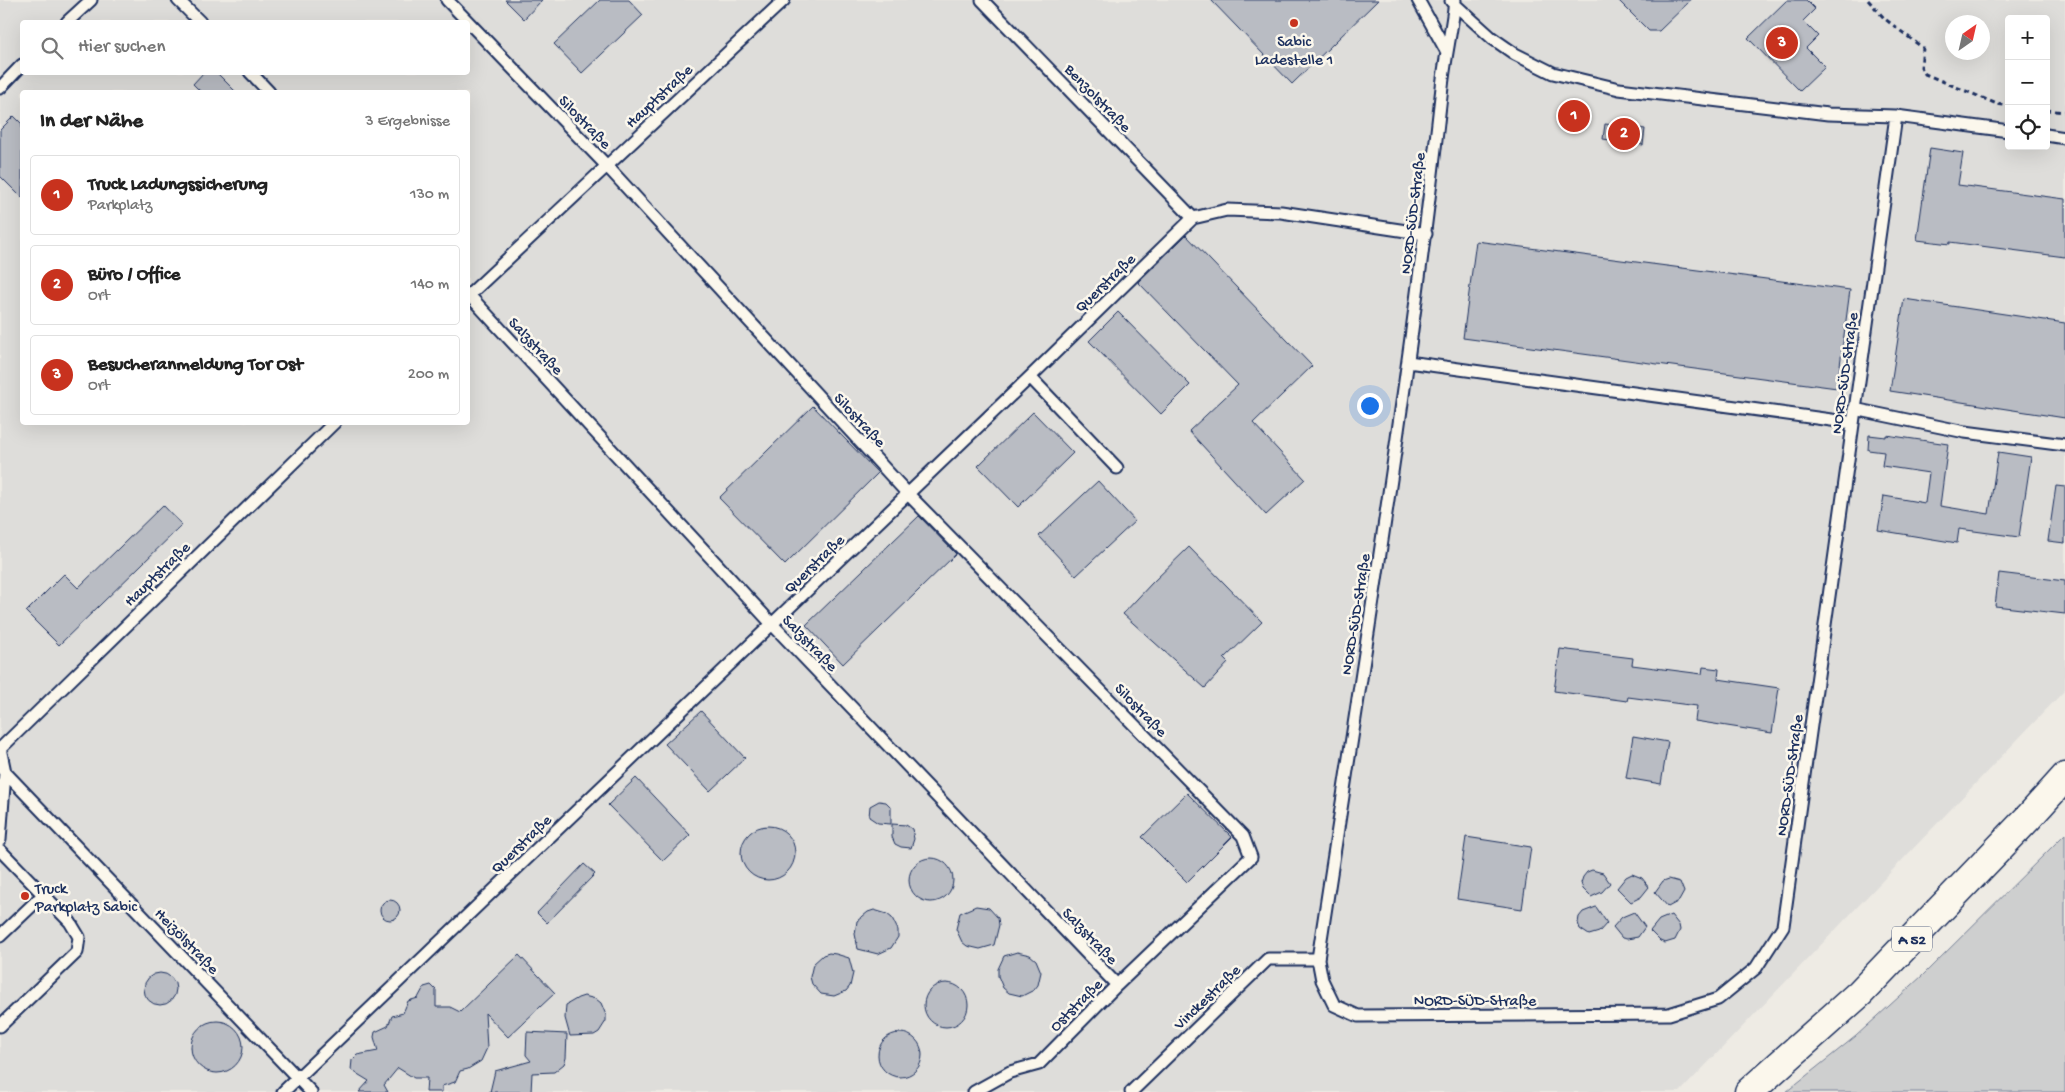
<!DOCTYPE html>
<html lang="de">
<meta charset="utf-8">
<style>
:root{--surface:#fff;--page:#f6f6f6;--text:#222;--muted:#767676;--line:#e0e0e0;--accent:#c8321e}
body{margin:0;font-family:"Gochi Hand",sans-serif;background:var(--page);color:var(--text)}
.controls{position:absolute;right:15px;top:15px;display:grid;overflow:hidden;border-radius:5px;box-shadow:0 5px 20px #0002}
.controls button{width:45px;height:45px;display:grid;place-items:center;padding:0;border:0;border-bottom:1px solid var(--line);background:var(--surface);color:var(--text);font:25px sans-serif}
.compass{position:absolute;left:1945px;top:15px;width:45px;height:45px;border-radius:50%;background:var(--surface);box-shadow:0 5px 20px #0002;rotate:34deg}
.you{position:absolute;left:1369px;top:405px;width:18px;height:18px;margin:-12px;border:4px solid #fff;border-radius:50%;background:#1a73e8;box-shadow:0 0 0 8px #1a73e833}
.badge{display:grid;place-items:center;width:32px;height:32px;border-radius:50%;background:var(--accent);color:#fff;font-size:16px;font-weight:700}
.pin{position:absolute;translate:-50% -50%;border:2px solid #fff;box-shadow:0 1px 5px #0006}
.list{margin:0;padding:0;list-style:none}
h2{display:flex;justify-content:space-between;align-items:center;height:65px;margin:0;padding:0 20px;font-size:21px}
h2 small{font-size:16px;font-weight:400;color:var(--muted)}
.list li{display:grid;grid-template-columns:32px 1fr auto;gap:15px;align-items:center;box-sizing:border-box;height:80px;margin:0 10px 10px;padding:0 10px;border:1px solid var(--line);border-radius:5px}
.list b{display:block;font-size:19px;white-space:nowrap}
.list p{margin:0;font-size:16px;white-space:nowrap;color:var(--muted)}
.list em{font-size:16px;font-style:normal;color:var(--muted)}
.icon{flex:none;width:28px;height:28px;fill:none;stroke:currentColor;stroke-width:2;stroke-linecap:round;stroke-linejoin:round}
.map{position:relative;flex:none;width:2065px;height:1092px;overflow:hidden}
.search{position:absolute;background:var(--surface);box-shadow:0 5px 20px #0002;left:20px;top:20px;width:450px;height:55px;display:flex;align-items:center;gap:12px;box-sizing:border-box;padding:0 18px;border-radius:5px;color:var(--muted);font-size:19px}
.panel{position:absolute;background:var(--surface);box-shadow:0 5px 20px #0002;left:20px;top:90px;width:450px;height:335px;border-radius:5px}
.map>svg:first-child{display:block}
.built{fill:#deddda;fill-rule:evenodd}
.green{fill:#cecfcf;stroke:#747f96}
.building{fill:#b9bcc3;stroke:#1b2f5e}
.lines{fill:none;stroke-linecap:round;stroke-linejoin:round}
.service-casing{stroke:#1b2f5e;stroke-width:15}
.motorway-casing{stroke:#1b2f5e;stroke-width:31}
.path{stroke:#1b2f5e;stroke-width:3;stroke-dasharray:5 4;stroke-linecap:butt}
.service{stroke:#fbf7ec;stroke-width:11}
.motorway{stroke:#fbf7ec;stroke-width:28}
.poi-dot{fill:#c8321e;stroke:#fbf7ec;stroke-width:2}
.labels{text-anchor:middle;stroke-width:5;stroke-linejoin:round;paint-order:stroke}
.shield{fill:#fbf7ec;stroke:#5e6b89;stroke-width:1}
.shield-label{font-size:15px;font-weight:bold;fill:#1b2f5e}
.poi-label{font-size:16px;fill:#1b2f5e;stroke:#fbf7ec}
.street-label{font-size:16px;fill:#1b2f5e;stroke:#fbf7ec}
</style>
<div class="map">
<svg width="2065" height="1092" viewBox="0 0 2065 1092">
<rect width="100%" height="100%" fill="#eeebe4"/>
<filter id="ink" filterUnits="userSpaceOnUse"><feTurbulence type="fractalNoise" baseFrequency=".02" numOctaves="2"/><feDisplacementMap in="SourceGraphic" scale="10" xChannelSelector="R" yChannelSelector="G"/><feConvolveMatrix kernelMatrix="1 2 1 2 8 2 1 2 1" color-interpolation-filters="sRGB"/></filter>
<g filter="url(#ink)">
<path class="built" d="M0 0H2065V690L1680 1092H0ZM2009 19H2046V146H2009ZM22 22H468V72H22ZM1952 22H1982V52H1952ZM22 92H468V422H22Z"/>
<path class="green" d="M2065 834V1092H1786L1856 1036 1922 976Z"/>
<path class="building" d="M505 0H542L524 19Z
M600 0H629L643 15 582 73 554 44Z
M1211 0H1378L1292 84Z
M1618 0H1691L1659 31H1649Z
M1787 0H1806L1815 9 1803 21 1818 36 1806 48 1825 67 1800 91 1748 38Z
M204 72H216L236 92H201L193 84Z
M14 116 22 124V198L0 176V130Z
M1605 124 1645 129 1643 145 1603 139Z
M1930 148 1963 153 1958 185 2065 199V257L1950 242V244L1917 240Z
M1186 235 1312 366 1253 423 1305 479 1266 515 1189 431 1238 385 1138 282Z
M1476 241 1850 290 1837 388 1463 338Z
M1904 299 2065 323V418L1890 391Z
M1118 312 1190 385 1161 414 1089 341Z
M813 406 878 473 785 565 719 498Z
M1033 412 1073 453 1018 507 978 466Z
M1869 435 1886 437V435L1948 444 1940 506 1989 514 1998 452 2031 457 2019 537 1959 529 1957 543 1878 530 1884 496 1925 503 1929 473 1882 466 1884 452 1868 450Z
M1098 481 1135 521 1076 576 1039 536Z
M2056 486 2065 487V543L2048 541Z
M163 505 182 525 59 645 26 612 64 574 78 588Z
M919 516 956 554 843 664 806 625Z
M1189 547 1262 622 1224 659 1228 663 1205 688 1123 614 1152 583Z
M1999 573 2065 581V614L1995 606Z
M1560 649 1633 658 1632 665 1702 674 1703 667 1719 669 1718 679 1779 688 1772 733 1695 721 1697 706 1628 697 1627 701 1554 691Z
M701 711 745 758 710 791 665 744Z
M1633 736 1668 742 1661 784 1626 778Z
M636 778 690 835 663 861 608 805Z
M1187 793 1232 837 1187 882 1142 837Z
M879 801 886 802 891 807V824L878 823 869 817 870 806Z
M892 824 906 825 912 829 914 839 911 848 901 847 895 844 892 837Z
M741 853a27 27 0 1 1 54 0a27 27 0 1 1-54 0Z
M1466 837 1531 847 1522 909 1457 899Z
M909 880a22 22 0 1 1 44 0a22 22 0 1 1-44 0Z
M584 864 595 874 547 923 537 913Z
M1592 870 1603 873 1610 883 1602 892 1591 897 1583 889 1581 883 1583 877 1587 872Z
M1632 874 1642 878 1649 887 1641 897 1631 902 1617 888 1626 877Z
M1669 879 1680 882 1684 892 1679 901 1668 907 1655 892 1663 881Z
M380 910a10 10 0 1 1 20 0a10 10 0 1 1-20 0Z
M976 906 989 908 998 918 999 925 994 945 980 949 967 946 962 942 956 929 960 913Z
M1596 907 1607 923 1599 932 1589 935 1580 929 1578 923 1579 917 1583 912Z
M874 910 887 914 892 918 898 930V937L891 948 878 954 858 949 855 934 857 921 868 912Z
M1634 912 1645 927 1638 937 1627 939 1622 938 1613 927 1622 917Z
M1671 915 1679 925 1680 930 1675 940 1665 943 1660 941 1650 931 1659 920Z
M1017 952 1030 955 1036 960 1041 972 1038 985 1034 990 1022 996 1009 993 1003 988 998 976V969L1004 956Z
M829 953 836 954 849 958 853 973 850 986 846 991 834 996 821 994 812 984 810 977 813 964 823 955Z
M519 955 555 993 508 1037 485 1013 487 1048 481 1061 468 1069 460 1071 455 1082 442 1086V1092H426L427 1078H414L398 1068 384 1085 388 1092H359L369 1081 351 1070 352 1060 357 1055 378 1051 374 1037 375 1032 388 1026 392 1016 403 1013 408 1001 418 998 424 987 431 985 436 990V1007H450L460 1012Z
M144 989a16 16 0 1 1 32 0a16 16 0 1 1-32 0Z
M924 1005a22 22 0 1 1 44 0a22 22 0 1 1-44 0Z
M584 996 596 999 601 1003 606 1015V1021L599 1032 594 1035 570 1036 565 1018 566 1005 578 998Z
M191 1047a26 26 0 1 1 52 0a26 26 0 1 1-52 0Z
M527 1032 567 1034 566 1058 564 1064 554 1072 532 1073 531 1092H490L495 1071 531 1061 526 1055Z
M878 1055a22 22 0 1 1 44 0a22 22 0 1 1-44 0Z"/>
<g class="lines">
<g class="service-casing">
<path id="service" d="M178 0 200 22
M447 0 606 165 908 494 1243 836 1251 857 1117 985 1039 1064 1010 1072 974 1092
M982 0 1193 218
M1418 0 1447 52
M1455 0C1452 29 1445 58 1442 87 1410 379 1362 669 1318 959L1322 980 1334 1005 1358 1016 1669 1014 1718 999 1756 968 1783 926 1896 116
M1451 1 1492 38 1515 54 1553 73 1619 89 1828 114 1896 116 2009 131
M67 22 91 0
M250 72 269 92
M0 88 22 65
M2046 135 2065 138
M468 294 772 624 1117 985
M468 296 784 0
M1408 362 1853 423
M1030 377 1117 468
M1854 409 1965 432 2065 445
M0 749 335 422
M0 767 311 1092
M0 840 5 772 0 748
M0 850 70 922 79 937 77 952 0 1026
M0 936 43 895
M283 1092 1030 377 1193 218 1227 210 1281 212 1426 234
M1131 1092 1268 959H1318"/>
</g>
<g class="motorway-casing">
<path id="motorway" d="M1749 1092 1860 993 2029 817 2065 777"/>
</g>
<path class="path" d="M1868 0 1885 19 1923 48 1921 67 1925 74 1997 104 2009 106
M2046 110 2065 112"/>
<use href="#service" class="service"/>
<use href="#motorway" class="motorway"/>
</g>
</g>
<g class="poi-dot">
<circle cx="1294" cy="23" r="5"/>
<circle cx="25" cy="896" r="5"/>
</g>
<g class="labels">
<rect class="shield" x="1892" y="926.5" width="40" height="25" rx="4"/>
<g class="shield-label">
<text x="1912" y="944">A 52</text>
</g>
<g class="poi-label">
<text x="1294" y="46">Sabic<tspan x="1294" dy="18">Ladestelle 1</tspan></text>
<text x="35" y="893" text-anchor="start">Truck<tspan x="35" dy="18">Parkplatz Sabic</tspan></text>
</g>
<g class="street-label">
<text transform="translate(658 95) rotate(-43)" y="6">Hauptstraße</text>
<text transform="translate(1099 97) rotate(46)" y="6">Benzolstraße</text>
<text transform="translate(586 121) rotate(46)" y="6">Silostraße</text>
<text transform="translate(1411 213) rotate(-83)" y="6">NORD-SÜD-Straße</text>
<text transform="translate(1104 282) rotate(-44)" y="6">Querstraße</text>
<text transform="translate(537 345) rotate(47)" y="6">Salzstraße</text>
<text transform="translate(1843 373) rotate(-82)" y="6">NORD-SÜD-Straße</text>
<text transform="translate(861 419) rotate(47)" y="6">Silostraße</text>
<text transform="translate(813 563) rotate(-44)" y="6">Querstraße</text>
<text transform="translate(156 573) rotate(-44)" y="6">Hauptstraße</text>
<text transform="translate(1354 614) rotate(-81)" y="6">NORD-SÜD-Straße</text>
<text transform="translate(811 642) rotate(46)" y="6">Salzstraße</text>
<text transform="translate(1142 709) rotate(46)" y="6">Silostraße</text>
<text transform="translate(1788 775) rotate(-82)" y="6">NORD-SÜD-Straße</text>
<text transform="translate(520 843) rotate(-44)" y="6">Querstraße</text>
<text transform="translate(1091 935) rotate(46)" y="6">Salzstraße</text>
<text transform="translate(188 940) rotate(46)" y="6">Heizölstraße</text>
<text transform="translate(1206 996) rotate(-44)" y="6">Vinckestraße</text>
<text x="1475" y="1005">NORD-SÜD-Straße</text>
<text transform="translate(1075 1004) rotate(-45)" y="6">Oststraße</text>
</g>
</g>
</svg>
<div class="controls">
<button>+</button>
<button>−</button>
<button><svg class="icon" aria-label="locate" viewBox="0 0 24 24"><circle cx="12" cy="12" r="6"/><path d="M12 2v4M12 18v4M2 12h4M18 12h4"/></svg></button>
</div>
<svg class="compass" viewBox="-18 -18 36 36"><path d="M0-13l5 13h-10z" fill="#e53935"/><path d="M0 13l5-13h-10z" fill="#767676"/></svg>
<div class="you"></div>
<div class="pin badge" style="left:1574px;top:116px">1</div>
<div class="pin badge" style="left:1624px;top:134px">2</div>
<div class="pin badge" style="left:1782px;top:43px">3</div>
<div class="search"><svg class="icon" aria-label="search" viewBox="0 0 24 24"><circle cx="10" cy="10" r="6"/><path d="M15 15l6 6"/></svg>Hier suchen</div>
<section class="panel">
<h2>In der Nähe<small>3 Ergebnisse</small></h2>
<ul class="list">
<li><span class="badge">1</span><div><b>Truck Ladungssicherung</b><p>Parkplatz</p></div><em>130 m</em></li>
<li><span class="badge">2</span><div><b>Büro / Office</b><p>Ort</p></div><em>140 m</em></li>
<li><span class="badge">3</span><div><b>Besucheranmeldung Tor Ost</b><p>Ort</p></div><em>200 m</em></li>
</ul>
</section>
</div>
